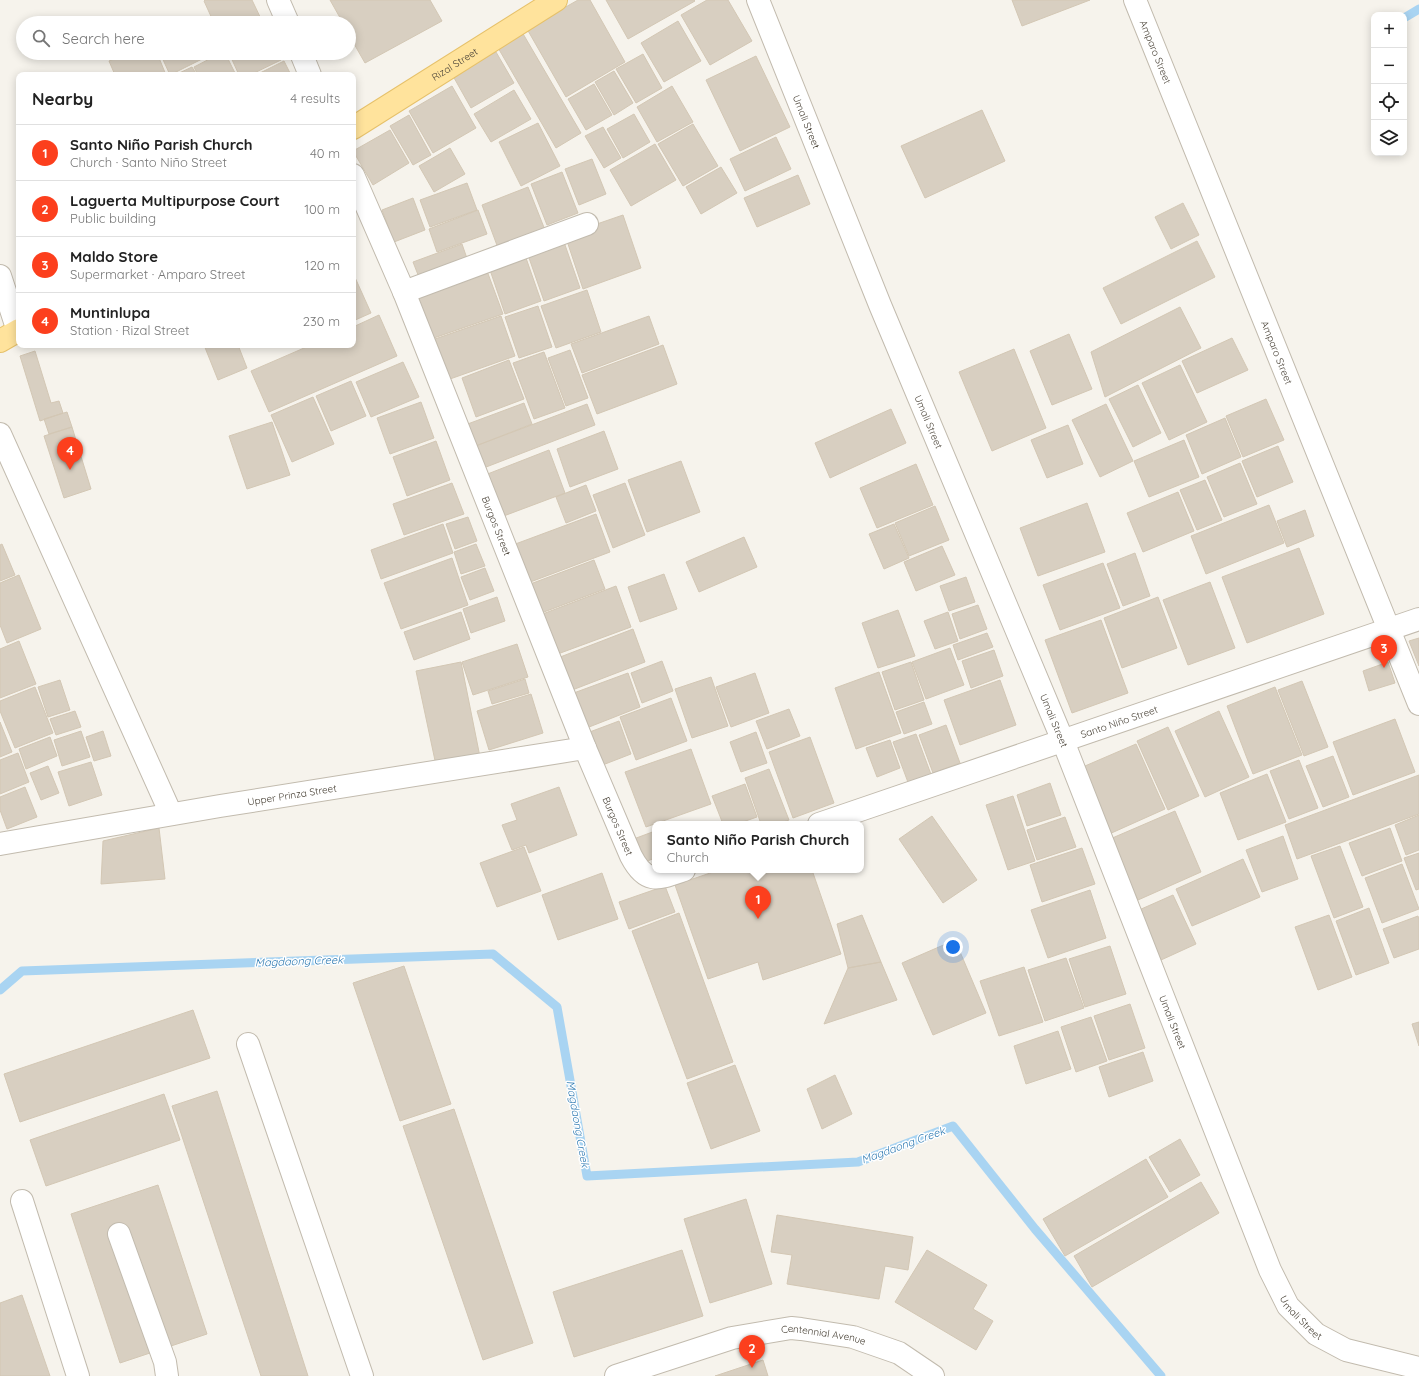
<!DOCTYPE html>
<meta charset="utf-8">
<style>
:root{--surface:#fff;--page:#f2f2f2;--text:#222;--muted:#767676;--line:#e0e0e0;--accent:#fc3f1d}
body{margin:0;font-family:Quicksand,sans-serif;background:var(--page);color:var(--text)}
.controls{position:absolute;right:12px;top:12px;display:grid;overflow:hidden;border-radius:8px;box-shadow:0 2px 10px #0003}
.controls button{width:36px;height:36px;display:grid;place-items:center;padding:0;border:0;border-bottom:1px solid var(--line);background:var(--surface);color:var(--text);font:20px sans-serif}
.you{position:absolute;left:953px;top:947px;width:14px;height:14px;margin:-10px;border:3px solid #fff;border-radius:50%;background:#1a73e8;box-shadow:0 0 0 6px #1a73e833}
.badge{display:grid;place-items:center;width:26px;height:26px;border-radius:50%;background:var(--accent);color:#fff;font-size:13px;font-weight:700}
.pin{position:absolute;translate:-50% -33px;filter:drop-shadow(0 1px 2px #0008)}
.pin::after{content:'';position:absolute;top:21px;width:14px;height:12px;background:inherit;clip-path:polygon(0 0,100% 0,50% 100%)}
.popup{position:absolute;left:652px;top:821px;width:212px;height:52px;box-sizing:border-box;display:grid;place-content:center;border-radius:8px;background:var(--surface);filter:drop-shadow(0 1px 3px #0005);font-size:13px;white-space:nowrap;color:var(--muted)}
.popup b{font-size:15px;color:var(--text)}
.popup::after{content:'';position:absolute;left:50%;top:100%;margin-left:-8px;border:8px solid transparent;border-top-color:var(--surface)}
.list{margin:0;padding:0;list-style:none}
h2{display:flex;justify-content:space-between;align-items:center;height:52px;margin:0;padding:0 16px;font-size:17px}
h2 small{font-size:13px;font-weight:400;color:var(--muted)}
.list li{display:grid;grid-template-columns:26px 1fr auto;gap:12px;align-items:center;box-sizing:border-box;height:56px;padding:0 16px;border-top:1px solid var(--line)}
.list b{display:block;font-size:15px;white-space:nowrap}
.list p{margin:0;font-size:13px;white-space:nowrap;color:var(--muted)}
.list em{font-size:13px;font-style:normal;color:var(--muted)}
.icon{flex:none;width:22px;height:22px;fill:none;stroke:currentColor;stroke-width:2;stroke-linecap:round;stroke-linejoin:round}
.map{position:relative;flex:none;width:1419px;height:1376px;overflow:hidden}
.search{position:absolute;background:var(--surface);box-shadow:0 2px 10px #0003;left:16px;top:16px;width:340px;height:44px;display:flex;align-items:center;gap:10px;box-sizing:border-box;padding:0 14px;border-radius:22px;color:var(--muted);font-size:15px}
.panel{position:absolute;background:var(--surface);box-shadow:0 2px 10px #0003;left:16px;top:72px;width:340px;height:276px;border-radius:8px}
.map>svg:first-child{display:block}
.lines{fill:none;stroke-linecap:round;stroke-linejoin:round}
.stream{stroke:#a9d4f2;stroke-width:9}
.building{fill:#d8cfc1;stroke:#d3c7b4}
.minor-casing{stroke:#c2bbae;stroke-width:24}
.major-casing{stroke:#e6c16a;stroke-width:24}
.minor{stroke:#fff;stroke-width:22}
.major{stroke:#ffe39c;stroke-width:22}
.labels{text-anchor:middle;stroke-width:3;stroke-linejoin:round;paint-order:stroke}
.street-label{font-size:10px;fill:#4b4439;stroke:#fff}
.water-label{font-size:11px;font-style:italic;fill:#2e7ab2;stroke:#fff}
</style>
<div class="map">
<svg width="1419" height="1376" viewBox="0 0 1419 1376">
<rect width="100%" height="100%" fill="#f6f3ec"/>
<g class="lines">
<path class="stream" d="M1404 18 1419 9
M0 990 22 971 493 954 557 1007 587 1176 858 1162 953 1126 1035 1229 1161 1376"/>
</g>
<path class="building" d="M205 0H252L263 23H214L204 1Z
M330 0H430L442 21 365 63 349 35V23H343Z
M578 0H590L625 62 566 97 527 29Z
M606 0H694L695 1 628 39Z
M707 0H728L752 41 710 65 681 15Z
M1012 0H1090L1022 26Z
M678 21 701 61 664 82 641 43Z
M522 32 581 133 556 148 497 46Z
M496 52 514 83 471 108 453 76Z
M129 53H157L166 75H115L109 61Z
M160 53H214L170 75Z
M221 53H225L236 75H198L194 67Z
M229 53H278L281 60 250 75H239Z
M643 54 662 88 636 103 616 69Z
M756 56 790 127 740 151 706 80Z
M284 61 291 75H256Z
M192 67 197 75H175Z
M614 71 633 103 614 115 595 82Z
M594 84 612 115 586 130 568 99Z
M452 86 476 128 433 153 409 111Z
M672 86 693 122 657 142 637 107Z
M514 90 531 119 491 142 474 114Z
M982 110 1005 161 925 198 901 146Z
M634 114 650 142 623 158 607 129Z
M409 115 431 155 413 165 390 126Z
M538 123 560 166 521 186 499 142Z
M693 124 718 166 683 186 658 144Z
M603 127 621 158 604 168 585 136Z
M390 130 409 163 373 185 353 151Z
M776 137 791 169 745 191 730 159Z
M655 144 676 180 631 206 610 170Z
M450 148 465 174 434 192 419 166Z
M592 159 606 194 579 205 565 169Z
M721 167 737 193 701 214 686 187Z
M562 172 578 213 547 225 531 184Z
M798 175 810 204 757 227 744 198Z
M467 183 477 210 430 227 420 200Z
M528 187 545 230 498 248 482 205Z
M413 198 425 230 394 242 382 210Z
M1183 203 1199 235 1171 249 1155 217Z
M478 210 487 234 437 252 429 229Z
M623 215 641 268 583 289 565 235Z
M1197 241 1215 277 1121 324 1103 288Z
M564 242 580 288 544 301 528 255Z
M462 244 470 267 422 285 413 262Z
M526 258 541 301 505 314 490 270Z
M487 271 503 314 431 339 416 296Z
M353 273 371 313 353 321Z
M587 290 601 332 556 348 541 306Z
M538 306 552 347 519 358 505 317Z
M1180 307 1201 348 1105 397 1091 352Z
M379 315 397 356 269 412 251 371 311 345H353V327Z
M501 316 515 356 450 379 435 339Z
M649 316 659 344 582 373 571 344Z
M1069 334 1092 389 1052 405 1030 351Z
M1232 338 1248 370 1197 393 1182 361Z
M204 345H238L247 368 218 380Z
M663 345 677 384 597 414 582 375Z
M1014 349 1046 428 992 451 959 372Z
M570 350 588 398 566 406 548 358Z
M35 351 51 403 59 401 63 413 40 421 20 356Z
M544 352 565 408 534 419 513 363Z
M509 360 524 399 476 417 462 378Z
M403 362 419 397 371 417 356 382Z
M1180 365 1207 422 1169 440 1142 383Z
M351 381 366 416 331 431 316 396Z
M1138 385 1161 433 1133 447 1109 399Z
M313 397 334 444 292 462 271 415Z
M1266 399 1284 440 1243 457 1226 416Z
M421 402 434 438 390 454 377 418Z
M524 403 532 424 473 447 465 425Z
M587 404 595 425 481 469 473 447Z
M1106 404 1133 461 1100 477 1072 420Z
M891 409 906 443 830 478 815 443Z
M67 412 72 427 49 434 44 419Z
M1225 418 1241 457 1202 474 1186 435Z
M272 422 290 475 247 489 229 436Z
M1068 425 1083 464 1047 478 1031 440Z
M72 427 91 489 64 498 44 436Z
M604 431 618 469 570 487 557 449Z
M1184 440 1199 477 1149 497 1134 461Z
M436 441 450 480 407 496 393 457Z
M1278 446 1293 482 1257 497 1242 461Z
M549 450 565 493 501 517 485 475Z
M681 461 700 512 647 532 628 480Z
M1240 463 1257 504 1224 517 1207 477Z
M916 464 933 505 877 528 860 488Z
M1205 480 1222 520 1197 530 1180 490Z
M452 483 464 514 404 535 393 504Z
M625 483 645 535 613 548 593 495Z
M586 485 596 511 566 523 556 497Z
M1178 492 1194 531 1143 552 1127 513Z
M1087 503 1105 552 1038 576 1020 528Z
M1269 505 1284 543 1206 574 1191 536Z
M935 506 949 540 909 556 895 523Z
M1305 510 1314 536 1287 547 1277 521Z
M596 514 610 552 525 584 510 546Z
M468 517 477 541 455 549 446 524Z
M443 524 453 553 381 579 371 550Z
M894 524 909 558 884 569 869 534Z
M744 537 757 567 699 592 686 562Z
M2 544 15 575 0 581V545Z
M476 544 485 566 461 574 454 552Z
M942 546 955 575 916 591 904 562Z
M1299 548 1324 614 1247 643 1222 577Z
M1135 553 1150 596 1123 606 1107 564Z
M452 558 468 605 401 629 384 583Z
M594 560 605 589 536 615 525 586Z
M1103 563 1120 608 1060 630 1043 585Z
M485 568 494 591 470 600 461 577Z
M664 574 677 609 640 622 628 587Z
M19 575 41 629 7 643 0 625V583Z
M966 577 975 602 949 611 940 586Z
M1210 582 1235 648 1188 665 1163 600Z
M616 586 631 627 555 655 540 615Z
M497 597 505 621 471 633 463 609Z
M1158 597 1177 648 1122 668 1104 618Z
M978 605 987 629 960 639 952 614Z
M898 610 915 656 878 668 862 623Z
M461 612 470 639 414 660 404 632Z
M948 612 958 641 935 649 924 621Z
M1101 620 1128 693 1072 713 1045 640Z
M633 629 645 662 567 692 555 659Z
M987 633 993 647 958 660 953 645Z
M1419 638V666L1409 641Z
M19 641 36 684 0 698V649Z
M517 644 528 677 473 695 462 662Z
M950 648 964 685 926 699 912 662Z
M994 650 1003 676 971 688 962 661Z
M662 661 673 691 642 703 631 673Z
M461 662 481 762 437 770 416 671Z
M911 662 924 700 895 710 882 672Z
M1388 662 1395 683 1369 691 1363 671Z
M879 672 901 733 856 749 835 688Z
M628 673 640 707 584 729 571 694Z
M755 673 769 713 731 727 716 687Z
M711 677 728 726 692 738 675 689Z
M525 679 529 693 492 704 488 691Z
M60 680 70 710 48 717 38 687Z
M1000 680 1016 725 960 745 944 700Z
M1302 681 1328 747 1304 756 1278 690Z
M35 687 53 733 15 748 0 711V701Z
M1275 687 1302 755 1253 774 1227 706Z
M531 694 543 733 489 750 477 711Z
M671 698 687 741 636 760 620 717Z
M924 702 932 724 904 734 896 712Z
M789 709 800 736 767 749 756 721Z
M75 711 81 727 56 735 50 719Z
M1219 711 1249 777 1205 797 1175 731Z
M1395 719 1415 772 1353 795 1333 742Z
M619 721 631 754 600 766 587 733Z
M0 722 12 752 0 757Z
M946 725 960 763 933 773 919 735Z
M1168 727 1199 796 1168 810 1137 741Z
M81 731 90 757 62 766 54 740Z
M103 731 111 756 94 761 86 737Z
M756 732 767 763 741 772 730 742Z
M916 734 932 777 909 785 893 742Z
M50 737 57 756 26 769 19 749Z
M810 737 834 803 793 818 769 752Z
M890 740 900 768 877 777 866 748Z
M1136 744 1165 809 1107 835 1078 769Z
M691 749 711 804 646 827 625 772Z
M18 753 29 782 0 794V760Z
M1333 756 1349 797 1323 807 1306 766Z
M1299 760 1318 808 1289 819 1270 771Z
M91 762 102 795 69 806 58 772Z
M48 766 59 793 41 800 30 773Z
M769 769 789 820 777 824H761L745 778Z
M1267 774 1286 822 1238 840 1220 793Z
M1419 775V814L1297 859 1285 825Z
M1050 783 1061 815 1027 826 1017 795Z
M745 784 757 817 737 824H723L712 796Z
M25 787 37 817 7 829 0 810V797Z
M559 787 577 835 529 853 526 845 512 850 502 825 517 820 511 804Z
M1013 796 1035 861 1008 870 986 805Z
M1175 811 1201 872 1138 900 1110 839Z
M1419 815V850L1406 855 1395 825Z
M932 816 977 880 943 903 899 839Z
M1065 817 1076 847 1037 860 1027 830Z
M159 828 165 879 101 884 103 841Z
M1390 828 1402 861 1362 876 1349 843Z
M655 831V858L640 864 631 840Z
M1283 836 1298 879 1262 892 1246 850Z
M1340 846 1363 907 1334 918 1311 856Z
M524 847 541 891 497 907 480 863Z
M1082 848 1095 884 1042 902 1030 865Z
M1419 853V889L1416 890 1404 858Z
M1243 859 1260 897 1192 926 1176 889Z
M1402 864 1419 909 1382 923 1365 878Z
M719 870H812L841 954 763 980 758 962 708 979 675 885Z
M602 873 618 919 558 940 542 895Z
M665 886 675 912 629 929 619 902Z
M1090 890 1106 938 1048 958 1031 910Z
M1173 895 1196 944 1161 960 1139 910Z
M1369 908 1389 963 1356 975 1336 921Z
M679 913 733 1062 687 1079 632 931Z
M862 915 881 962 848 968 837 924Z
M1329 915 1352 977 1318 990 1295 927Z
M1418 916 1419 920V949L1394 958 1383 929Z
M955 940 986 1013 933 1035 902 963Z
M1110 946 1126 994 1085 1007 1069 959Z
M1066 958 1084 1008 1045 1021 1028 970Z
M881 962 897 1000 824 1024 848 968Z
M404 966 451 1104 400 1121 353 983Z
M1024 967 1043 1022 999 1036 980 981Z
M1130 1004 1145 1048 1109 1060 1094 1016Z
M193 1010 210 1058 20 1122 4 1074Z
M1091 1017 1107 1061 1076 1072 1061 1027Z
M1419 1022V1046L1412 1024Z
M1058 1031 1071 1069 1026 1084 1014 1046Z
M1143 1052 1153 1081 1109 1097 1099 1067Z
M735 1065 760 1131 711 1149 687 1083Z
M835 1075 852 1114 822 1129 807 1089Z
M217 1091 308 1376H261L172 1106Z
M164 1094 180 1140 46 1186 30 1140Z
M454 1109 533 1343 483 1360 403 1126Z
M1180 1139 1200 1175 1170 1192 1149 1157Z
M1146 1159 1168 1197 1065 1256 1043 1219Z
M1201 1182 1219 1213 1092 1287 1074 1256Z
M158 1185 207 1334 120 1363 71 1214Z
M746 1199 772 1284 710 1303 684 1219Z
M777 1215 913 1237 908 1270 885 1266 879 1299 787 1284 792 1255 771 1252Z
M682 1250 703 1316 574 1357 553 1292Z
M927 1250 987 1285 973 1309 993 1321 976 1350 895 1302Z
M22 1295 50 1376H0V1303Z
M763 1360 768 1376H715Z"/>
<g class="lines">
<g class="minor-casing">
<g id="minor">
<path d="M278 0 288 23"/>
<path id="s1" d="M758 0 880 305 1063 741 1270 1270 1288 1306 1316 1334 1346 1350 1419 1368"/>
<path id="s2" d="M1135 0 1419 704"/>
<path d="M301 53 310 75"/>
<path id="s3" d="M353 175 404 292 585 748 631 856C646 885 658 879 684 870"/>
<path d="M0 276 18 331"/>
<path d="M404 292 587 224"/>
<path d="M0 434 171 814"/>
<path id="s4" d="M819 824 1419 619"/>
<path id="s5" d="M0 844 220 806 585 748"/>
<path d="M248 1044 362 1376"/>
<path d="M22 1201 78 1376"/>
<path d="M119 1234 165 1362 167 1376"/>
<path id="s6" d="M616 1376 732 1338 791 1328 801 1329 853 1337 899 1353 933 1376"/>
</g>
</g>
<g class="major-casing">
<g id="major">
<path id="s7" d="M353 128 556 0"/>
<path d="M0 341 19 330"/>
</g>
</g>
<use href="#minor" class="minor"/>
<use href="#major" class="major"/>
</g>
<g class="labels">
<g class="street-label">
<text dy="4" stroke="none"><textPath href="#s2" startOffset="56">Amparo Street</textPath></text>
<text dy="4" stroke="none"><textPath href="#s7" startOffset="120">Rizal Street</textPath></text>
<text dy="4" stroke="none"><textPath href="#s1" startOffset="131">Umali Street</textPath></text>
<text dy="4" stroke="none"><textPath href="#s2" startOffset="380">Amparo Street</textPath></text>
<text dy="4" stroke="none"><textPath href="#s1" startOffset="455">Umali Street</textPath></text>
<text dy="4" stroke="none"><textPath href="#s3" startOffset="379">Burgos Street</textPath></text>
<text dy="4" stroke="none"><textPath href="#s1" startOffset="779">Umali Street</textPath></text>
<text dy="4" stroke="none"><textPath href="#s4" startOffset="317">Santo Niño Street</textPath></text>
<text dy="4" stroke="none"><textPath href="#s5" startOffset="296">Upper Prinza Street</textPath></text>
<text dy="4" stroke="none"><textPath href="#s3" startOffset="703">Burgos Street</textPath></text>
<text dy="4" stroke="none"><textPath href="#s1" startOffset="1103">Umali Street</textPath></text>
<text dy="4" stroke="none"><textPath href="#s1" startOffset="1427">Umali Street</textPath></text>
<text dy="4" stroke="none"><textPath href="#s6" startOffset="215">Centennial Avenue</textPath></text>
</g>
<g class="water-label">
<text transform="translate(299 961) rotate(-2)" y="4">Magdaong Creek</text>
<text transform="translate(578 1124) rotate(80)" y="4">Magdaong Creek</text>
<text transform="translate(903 1145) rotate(-20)" y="4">Magdaong Creek</text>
</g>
</g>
</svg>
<div class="controls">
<button>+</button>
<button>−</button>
<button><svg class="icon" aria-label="locate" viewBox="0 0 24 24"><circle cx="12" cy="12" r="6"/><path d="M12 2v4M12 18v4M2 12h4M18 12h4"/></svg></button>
<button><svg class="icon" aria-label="layers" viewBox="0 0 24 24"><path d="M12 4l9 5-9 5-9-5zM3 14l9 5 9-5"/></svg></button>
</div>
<div class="you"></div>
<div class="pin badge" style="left:758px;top:919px">1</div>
<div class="popup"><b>Santo Niño Parish Church</b>Church</div>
<div class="pin badge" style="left:752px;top:1368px">2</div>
<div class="pin badge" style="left:1384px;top:668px">3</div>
<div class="pin badge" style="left:70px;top:470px">4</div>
<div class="search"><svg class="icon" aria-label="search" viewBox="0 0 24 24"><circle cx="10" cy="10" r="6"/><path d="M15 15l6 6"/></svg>Search here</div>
<section class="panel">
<h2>Nearby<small>4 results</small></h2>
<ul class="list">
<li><span class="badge">1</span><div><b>Santo Niño Parish Church</b><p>Church · Santo Niño Street</p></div><em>40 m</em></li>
<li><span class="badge">2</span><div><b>Laguerta Multipurpose Court</b><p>Public building</p></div><em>100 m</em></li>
<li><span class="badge">3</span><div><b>Maldo Store</b><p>Supermarket · Amparo Street</p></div><em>120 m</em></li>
<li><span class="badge">4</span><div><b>Muntinlupa</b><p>Station · Rizal Street</p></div><em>230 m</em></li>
</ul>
</section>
</div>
